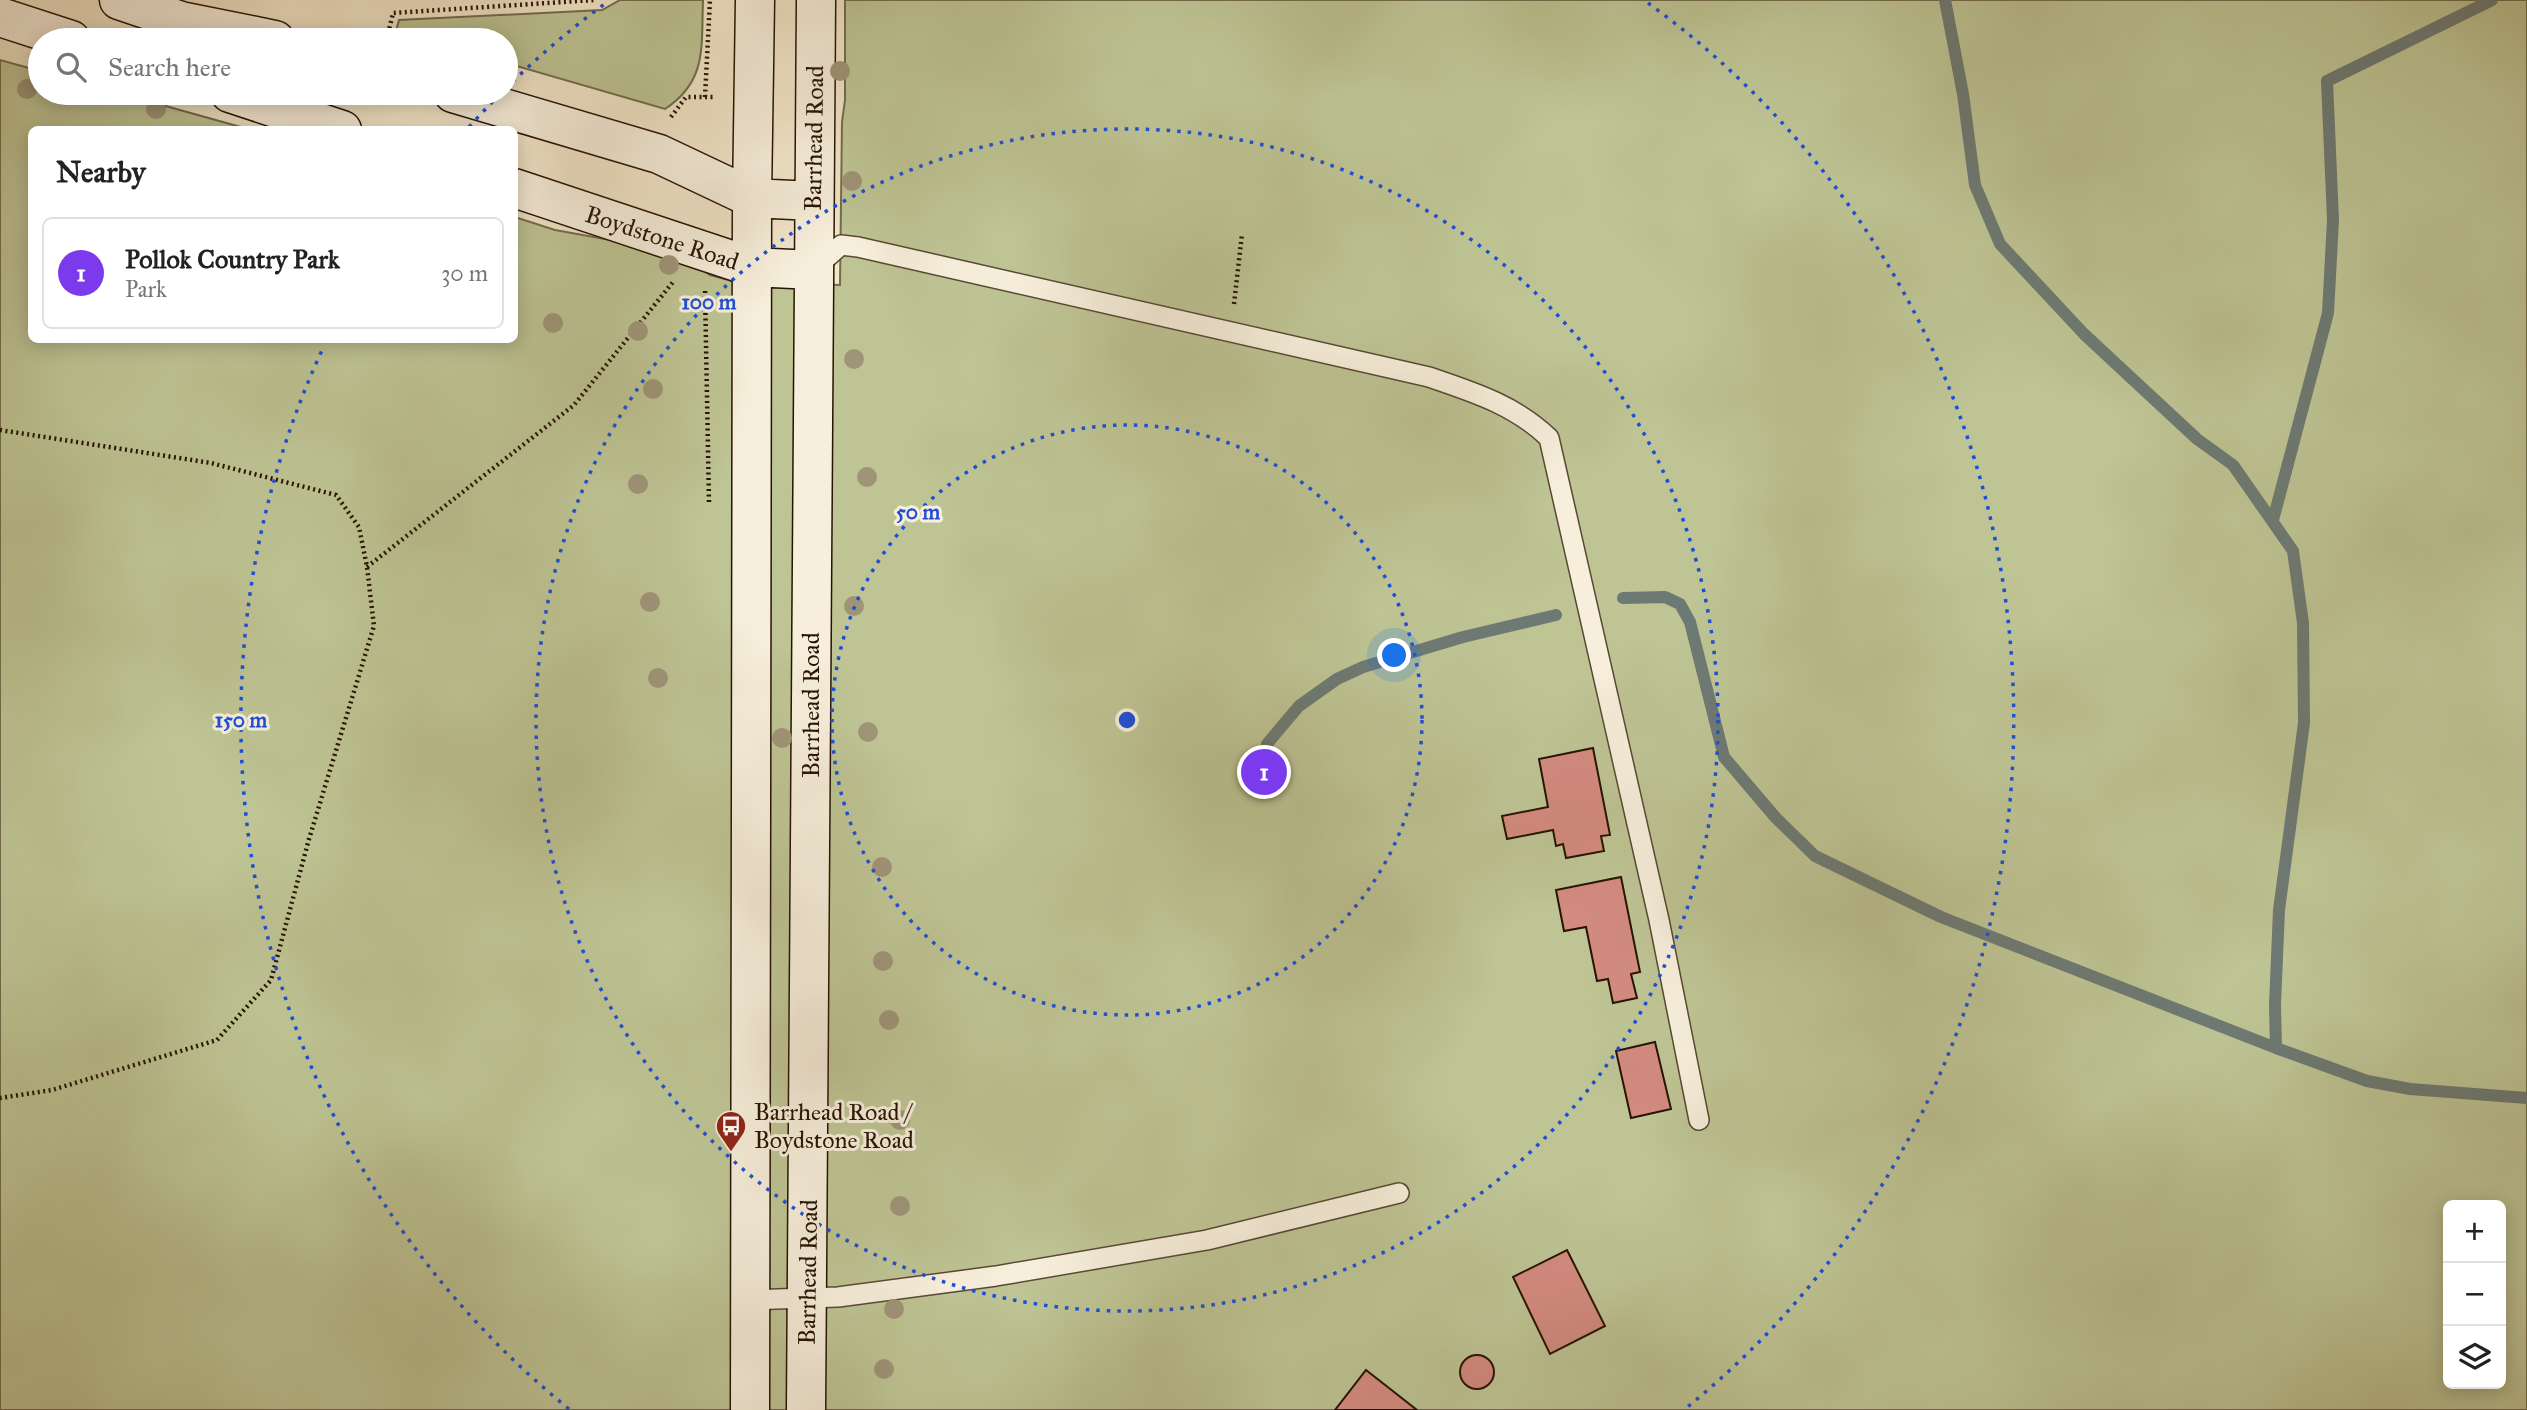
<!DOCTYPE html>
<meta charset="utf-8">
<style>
:root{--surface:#fff;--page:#f2f2f2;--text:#222;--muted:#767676;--line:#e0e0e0;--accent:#7c3aed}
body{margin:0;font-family:"IM FELL Great Primer",serif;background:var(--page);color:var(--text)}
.controls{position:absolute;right:21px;bottom:21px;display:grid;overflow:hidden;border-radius:10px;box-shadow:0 4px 18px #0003}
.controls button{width:63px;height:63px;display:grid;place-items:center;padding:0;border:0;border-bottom:2px solid var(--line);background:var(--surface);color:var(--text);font:35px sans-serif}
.you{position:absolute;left:1395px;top:656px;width:24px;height:24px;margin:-18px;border:5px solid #fff;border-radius:50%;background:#1a73e8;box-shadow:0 0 0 10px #1a73e833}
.badge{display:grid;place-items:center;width:46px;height:46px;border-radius:50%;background:var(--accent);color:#fff;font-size:23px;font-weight:700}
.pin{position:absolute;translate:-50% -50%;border:4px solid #fff;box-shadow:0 2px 7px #0006}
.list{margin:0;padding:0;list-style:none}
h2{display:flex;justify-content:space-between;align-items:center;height:91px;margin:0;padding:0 28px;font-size:30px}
h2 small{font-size:23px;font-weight:400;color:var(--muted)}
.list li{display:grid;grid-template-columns:46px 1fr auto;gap:21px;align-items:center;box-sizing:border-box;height:112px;margin:0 14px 14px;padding:0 14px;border:2px solid var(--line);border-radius:10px}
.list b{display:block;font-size:26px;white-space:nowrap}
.list p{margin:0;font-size:23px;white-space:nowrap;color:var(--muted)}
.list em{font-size:23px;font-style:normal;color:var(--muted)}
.icon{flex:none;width:38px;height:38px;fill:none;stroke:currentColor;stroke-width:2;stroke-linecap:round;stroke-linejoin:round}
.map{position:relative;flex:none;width:2527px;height:1410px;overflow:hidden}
.search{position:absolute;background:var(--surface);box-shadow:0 4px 18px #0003;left:28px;top:28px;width:490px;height:77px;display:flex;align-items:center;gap:18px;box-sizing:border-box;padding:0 24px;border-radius:38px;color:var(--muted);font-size:26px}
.panel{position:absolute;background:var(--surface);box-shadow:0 4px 18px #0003;left:28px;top:126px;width:490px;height:217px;border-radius:10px}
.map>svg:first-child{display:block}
.green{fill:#bec494;stroke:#726c4c;stroke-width:2;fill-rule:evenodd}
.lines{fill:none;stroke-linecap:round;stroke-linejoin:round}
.stream{stroke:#6d7a73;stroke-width:12}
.building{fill:#d38b80;stroke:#261303;stroke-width:2}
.lane-casing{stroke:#594834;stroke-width:22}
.secondary-casing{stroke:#261303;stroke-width:41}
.path{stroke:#261303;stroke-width:4.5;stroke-dasharray:2 3.5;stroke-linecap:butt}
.lane{stroke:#f7efdc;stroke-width:19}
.secondary{stroke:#f7efdc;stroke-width:38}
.tree{fill:#9f9478}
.ring{fill:none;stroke:#1d4ed8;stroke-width:3.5;stroke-dasharray:3.5 7}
.labels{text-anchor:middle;stroke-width:6;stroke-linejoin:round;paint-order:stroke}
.street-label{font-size:24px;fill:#261303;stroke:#f7efdc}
.poi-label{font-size:24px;fill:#261303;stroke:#f7efdc;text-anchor:start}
.centre{fill:#1d4ed8;stroke:#f7efdc;stroke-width:3.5}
.ring-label{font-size:21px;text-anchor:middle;font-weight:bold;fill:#1d4ed8;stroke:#f7efdc;stroke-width:6;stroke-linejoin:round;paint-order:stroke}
</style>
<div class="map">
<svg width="2527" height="1410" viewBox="0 0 2527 1410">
<rect width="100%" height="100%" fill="#f2e6c9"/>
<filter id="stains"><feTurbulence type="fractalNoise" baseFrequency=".00286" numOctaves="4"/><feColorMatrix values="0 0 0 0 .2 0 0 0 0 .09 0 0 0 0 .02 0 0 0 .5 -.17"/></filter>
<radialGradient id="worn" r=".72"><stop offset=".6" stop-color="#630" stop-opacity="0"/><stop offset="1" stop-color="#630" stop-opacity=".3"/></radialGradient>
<path class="green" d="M620 0H703C701 45 708 81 665 109L506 63V40H428L396 31 399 20 602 10Z
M845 0H2527V1410H0V60L40 71V93H119L248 129 32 130V340H514L515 217 555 230 677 252 710 275 732 281 840 285 842 122 845 100ZM2448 1205H2501V1384H2448Z"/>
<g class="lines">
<path class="stream" d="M1945 0 1963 94 1975 185 2000 244 2084 334 2197 439 2233 465 2293 551 2303 623 2304 723 2279 910 2275 1005 2276 1048
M2273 520 2328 313 2333 220 2327 81 2492 0
M1623 598 1665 597 1680 604 1690 622 1724 757 1776 818 1815 856 1941 917 2276 1048 2367 1081 2410 1089 2527 1098
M1267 744 1299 706 1337 679 1363 667 1463 637 1556 615"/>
</g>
<path class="building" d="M1593 748 1610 835 1601 836 1604 851 1566 858 1563 844 1556 846 1553 830 1507 839 1502 816 1548 807 1539 759Z
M1621 877 1640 972 1631 974 1637 998 1613 1003 1608 979 1597 981 1586 927 1564 931 1556 890Z
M1655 1042 1671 1109 1631 1118 1616 1051Z
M1567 1250 1605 1326 1550 1354 1513 1277Z
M1460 1372a17 17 0 1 1 34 0a17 17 0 1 1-34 0Z
M1366 1370 1417 1410H1335Z"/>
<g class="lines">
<g class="lane-casing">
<path id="lane" d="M814 269 841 245 858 247 1429 377C1473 392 1515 405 1549 438L1659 920 1699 1120
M750 1300 838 1297 996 1276 1207 1240 1399 1193"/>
</g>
<g class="secondary-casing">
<path id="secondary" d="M119 0 181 21 275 40
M0 17 71 40
M230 93 342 130
M453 93 659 154 752 198 813 201
M514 188 752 267 813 270
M750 1410 752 198 755 0
M806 1410 816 0"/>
</g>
<path class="path" d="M387 39 393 13 594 0
M705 97 710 0
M671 117 686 97H715
M705 291 709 503
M1234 304 1242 234
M0 430 211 463 336 495 359 527 367 567 374 626 309 839 271 980 217 1040 52 1090 0 1098
M367 567 574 405 673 282"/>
<use href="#lane" class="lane"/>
<use href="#secondary" class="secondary"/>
</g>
<g class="tree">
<circle cx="840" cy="71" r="10"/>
<circle cx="27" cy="89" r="10"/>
<circle cx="156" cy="109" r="10"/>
<circle cx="852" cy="181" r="10"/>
<circle cx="669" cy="265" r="10"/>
<circle cx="553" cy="323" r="10"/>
<circle cx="638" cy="331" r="10"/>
<circle cx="854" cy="359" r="10"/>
<circle cx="653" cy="389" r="10"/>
<circle cx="867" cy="477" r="10"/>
<circle cx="638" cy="484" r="10"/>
<circle cx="650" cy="602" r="10"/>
<circle cx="854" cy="606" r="10"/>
<circle cx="658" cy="678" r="10"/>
<circle cx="868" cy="732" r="10"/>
<circle cx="782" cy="738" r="10"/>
<circle cx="882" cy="867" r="10"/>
<circle cx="883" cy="961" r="10"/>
<circle cx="889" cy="1020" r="10"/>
<circle cx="900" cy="1120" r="10"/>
<circle cx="900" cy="1206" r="10"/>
<circle cx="894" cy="1309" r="10"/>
<circle cx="884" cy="1369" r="10"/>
</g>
<g class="ring">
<circle cx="1127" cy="720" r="295"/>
<circle cx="1127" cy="720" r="591"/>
<path d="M569 1409A886 886 0 0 1 324 346M469 127A886 886 0 0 1 606 3M1648 3A886 886 0 0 1 1685 1409"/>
</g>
<defs>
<g id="bus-pin" transform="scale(1.575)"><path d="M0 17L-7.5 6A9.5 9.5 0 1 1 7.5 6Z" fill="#8f2418" stroke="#f7efdc"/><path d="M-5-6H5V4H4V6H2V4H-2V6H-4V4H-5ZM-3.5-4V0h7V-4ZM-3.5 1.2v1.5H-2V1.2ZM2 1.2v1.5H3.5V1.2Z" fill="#fff"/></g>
</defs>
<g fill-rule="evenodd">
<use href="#bus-pin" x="731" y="1126"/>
</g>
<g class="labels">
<g class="street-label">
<text transform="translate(814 138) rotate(-89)" y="8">Barrhead Road</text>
<text transform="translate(662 238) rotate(18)" y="8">Boydstone Road</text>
<text transform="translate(811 705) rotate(-90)" y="8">Barrhead Road</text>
<text transform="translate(808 1272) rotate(-89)" y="8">Barrhead Road</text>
</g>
<g class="poi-label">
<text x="754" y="1120">Barrhead Road /<tspan x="754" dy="28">Boydstone Road</tspan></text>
</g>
</g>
<circle cx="1127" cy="720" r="10" class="centre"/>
<g class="ring-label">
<text x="709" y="309">100 m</text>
<text x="918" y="519">50 m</text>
<text x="241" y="727">150 m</text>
</g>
<rect width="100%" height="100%" filter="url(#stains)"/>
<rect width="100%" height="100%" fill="url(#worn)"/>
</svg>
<div class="controls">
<button>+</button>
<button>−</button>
<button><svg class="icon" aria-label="layers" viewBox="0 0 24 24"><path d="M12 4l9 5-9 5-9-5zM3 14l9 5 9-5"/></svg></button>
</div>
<div class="you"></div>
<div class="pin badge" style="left:1264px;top:772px">1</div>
<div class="search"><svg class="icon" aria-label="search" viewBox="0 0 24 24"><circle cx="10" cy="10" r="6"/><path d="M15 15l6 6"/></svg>Search here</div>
<section class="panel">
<h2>Nearby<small></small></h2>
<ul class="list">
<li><span class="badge">1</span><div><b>Pollok Country Park</b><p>Park</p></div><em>30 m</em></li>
</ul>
</section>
</div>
